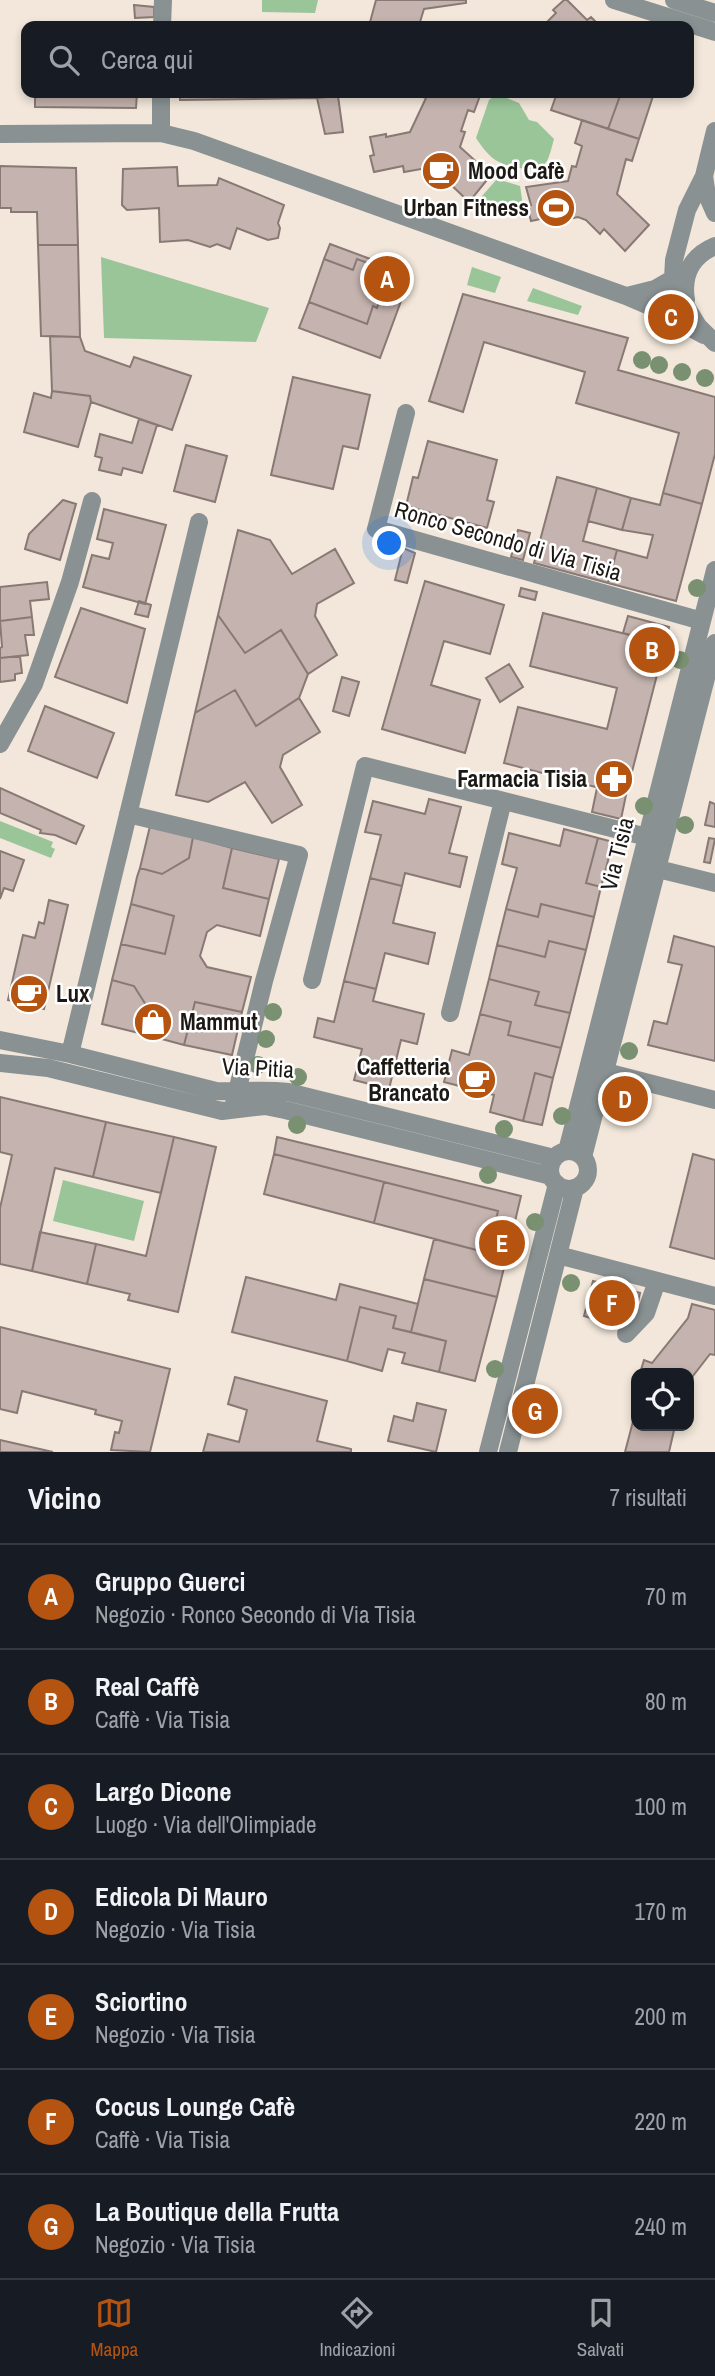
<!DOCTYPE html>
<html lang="it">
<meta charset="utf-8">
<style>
:root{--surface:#171b24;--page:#242831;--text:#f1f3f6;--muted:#9ea1a6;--line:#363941;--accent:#b55411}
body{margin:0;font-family:"Archivo Narrow",sans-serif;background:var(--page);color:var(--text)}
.controls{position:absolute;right:21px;bottom:21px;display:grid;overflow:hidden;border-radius:14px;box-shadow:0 4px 10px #0003}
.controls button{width:63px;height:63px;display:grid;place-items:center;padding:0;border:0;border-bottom:2px solid var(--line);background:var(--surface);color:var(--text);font:35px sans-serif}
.you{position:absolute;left:390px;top:544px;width:24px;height:24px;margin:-18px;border:5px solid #fff;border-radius:50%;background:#1a73e8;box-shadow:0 0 0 10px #1a73e833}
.badge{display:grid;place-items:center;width:46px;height:46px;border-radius:50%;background:var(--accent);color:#fff;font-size:23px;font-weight:700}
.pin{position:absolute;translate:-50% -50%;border:4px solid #fff;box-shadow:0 2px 7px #0006}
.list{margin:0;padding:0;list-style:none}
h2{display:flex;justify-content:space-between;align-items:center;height:91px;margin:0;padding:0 28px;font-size:30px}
h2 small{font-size:23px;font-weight:400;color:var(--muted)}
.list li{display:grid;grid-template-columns:46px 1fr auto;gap:21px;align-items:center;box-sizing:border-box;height:105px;padding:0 28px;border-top:2px solid var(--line)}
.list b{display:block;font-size:26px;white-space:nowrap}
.list p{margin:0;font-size:23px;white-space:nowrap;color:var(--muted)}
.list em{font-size:23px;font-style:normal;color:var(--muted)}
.icon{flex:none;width:38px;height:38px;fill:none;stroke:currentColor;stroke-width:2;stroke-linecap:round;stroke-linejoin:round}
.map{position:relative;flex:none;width:715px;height:1452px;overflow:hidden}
.search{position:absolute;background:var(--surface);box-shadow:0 4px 10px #0003;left:21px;right:21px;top:21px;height:77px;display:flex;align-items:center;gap:18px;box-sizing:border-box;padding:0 24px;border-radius:14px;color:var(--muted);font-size:26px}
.sheet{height:826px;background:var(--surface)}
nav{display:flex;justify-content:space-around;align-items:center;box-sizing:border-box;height:98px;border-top:2px solid var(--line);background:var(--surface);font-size:19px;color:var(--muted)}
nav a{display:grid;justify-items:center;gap:4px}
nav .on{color:var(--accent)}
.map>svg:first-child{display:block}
.green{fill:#99c599}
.building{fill:#c4b3ae;stroke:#897974;stroke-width:2}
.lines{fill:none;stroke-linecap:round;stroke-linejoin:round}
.minor{stroke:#899193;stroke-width:18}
.tree{fill:#799071}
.labels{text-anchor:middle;stroke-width:5;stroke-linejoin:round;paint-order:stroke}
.poi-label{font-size:23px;font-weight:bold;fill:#1c1813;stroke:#fff;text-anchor:start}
.street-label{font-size:23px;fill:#1c1813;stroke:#fff}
</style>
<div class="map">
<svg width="715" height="1452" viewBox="0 0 715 1452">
<rect width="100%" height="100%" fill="#f2e7da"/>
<path class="green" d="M262 0H318L315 13 262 12Z
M497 94 519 103 529 120 537 122 554 139C552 146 550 155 547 161 538 174 511 168 499 162 489 157 482 147 476 138L489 100Z
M497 179 520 186 525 219 475 204Z
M101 257 269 308 256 342 104 338Z
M472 267 501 277 495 293 467 285Z
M533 288 582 306 578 315 527 301Z
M0 821 53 842 51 847 55 849 51 858 0 838Z
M63 1180 144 1201 134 1241 53 1221Z"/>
<path class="building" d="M376 0H466V3L424 9 420 22H418L416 26H369Z
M564 0H567L587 20 591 17 600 26H543L556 13 553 10Z
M134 5 154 7V17L135 18Z
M35 93H137L136 108 35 107Z
M180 93H316L317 98 180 100Z
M418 93H481L474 112 468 110 461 131 465 132 460 147 491 175 469 202 446 180 442 184 429 172 421 169 404 172 403 166 374 172 370 156 374 155 370 137 386 134V137L410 132 426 98 417 95Z
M557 93H621L608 129 551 110Z
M621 93H654L639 139 608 129Z
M338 96 343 132 325 134 317 98Z
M582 120 639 139 632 161 626 159 617 194 649 225 625 251 604 229 600 234 586 220 578 217 560 221 559 215 531 221 527 206 531 205 526 187 568 181 572 166 576 167 582 146 575 143Z
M0 166 76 168 78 245H38L37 212H11V208H0Z
M177 167 178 186 217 185 219 178 284 205 278 223 280 228 278 238 268 240 237 228 230 249 217 244 210 247 188 240 160 242 159 208 127 210 122 205 123 169Z
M330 244 411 274 380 358 299 328 309 302 367 324 373 306 377 308 384 288 373 284 379 267 357 259 353 270 324 259Z
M38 245H78L80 337 41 336Z
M324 259 353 270 357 259 379 267 373 284 384 288 377 308 373 306 367 324 309 302Z
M463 294 628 338 618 370 715 397V454L702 504 663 493 679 433 576 403 585 372 484 342 463 412 429 401Z
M50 336 80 337 85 351 130 367 134 357 191 376 172 430 91 402 90 396 52 391Z
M293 377 370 395 358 449 343 446 333 489 271 475Z
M52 391 90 396 91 402 78 447 24 432 34 393 51 398Z
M139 419 157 425 142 473 123 468 121 475 99 470 102 458 95 456 100 434 132 443Z
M428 441 497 460 487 500 494 502 487 528 406 506 413 477 418 478Z
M186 445 227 456 215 502 174 491Z
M557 477 597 488 583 541 617 550 608 583 534 563Z
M597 488 631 498 622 530 588 521Z
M663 493 702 504 676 601 608 583 617 550 647 558 653 535 622 530 631 498 660 505Z
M63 500 76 504 60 560 25 549 29 534Z
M104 509 166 525 145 604 83 587 92 555 109 559 113 543 97 539Z
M238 530 270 540 292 574 335 549 354 583 317 604 315 616 337 655 308 674 281 630 245 653 218 615Z
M518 530 530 533 523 560 511 557Z
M403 548 415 553 407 583 395 580Z
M425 581 504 605 490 654 444 641 431 685 480 700 465 753 382 729Z
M47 582 49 599 30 601 32 617 0 621V587Z
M521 588 537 592 535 600 519 596Z
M139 601 151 605 148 617 135 614Z
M81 608 145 629 127 703 55 677Z
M543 613 665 644 626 795 504 763 518 707 607 729 617 688 530 666Z
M218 615 245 653 281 630 308 674 299 698 256 726 235 690 195 713Z
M628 616 669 627 665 644 623 633Z
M32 617 34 635H25L28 655 0 658V648L2 647 0 621Z
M20 656 22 673 15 674V680L0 682V658Z
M509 664 523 687 500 702 486 678Z
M342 677 359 682 349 716 333 711Z
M235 690 256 726 299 698 320 732 283 755 280 767 302 805 272 823 245 782 208 802 176 795 195 713Z
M45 706 114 733 97 778 28 751Z
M0 788 84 826 76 844 55 835 40 833 41 830 0 813Z
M597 788 626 795 621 819 592 812Z
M429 799 461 807 449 853 467 857 460 887 405 873 402 886 370 878 381 835 365 832 373 801 425 814Z
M710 802 715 804V827L705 825Z
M150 826 193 837 189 858 162 874 140 868Z
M564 829 598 838 586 883 601 887 594 917 541 904 538 917 506 909 517 868 502 864 509 833 560 846Z
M193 837 232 848 223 888 269 899 260 936 217 925 207 932 200 956 207 967 251 977 242 1012 195 1002 184 1045 147 1035 151 1013 134 986 112 980 121 944 165 954 174 916 131 904 137 877 140 868 162 874 189 858Z
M598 838 613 842 601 887 586 883Z
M709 838 715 839 710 863 704 862Z
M232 848 279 859 269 899 223 888Z
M0 851 24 860 13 891 4 888 0 899Z
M370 878 402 886 393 923 435 933 428 964 385 953 376 989 344 981Z
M49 900 68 905 44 1009 8 1000 23 935 35 938 39 922 44 924Z
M131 904 174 916 165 954 121 944Z
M541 904 594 917 586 950 549 941 545 957 497 945 506 909 538 917Z
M674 936 715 947V1061L648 1045 654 1021 667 1024 682 965 668 962Z
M549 941 586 950 570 1013 535 1005 539 992 489 979 497 945 545 957Z
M489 979 539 992 535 1005 570 1013 561 1048 508 1035 511 1022 480 1014Z
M112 980 134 986 151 1013 147 1035 102 1024Z
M344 981 376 989 373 1001 424 1014 417 1044 401 1040 389 1089 354 1080 362 1049 314 1037 318 1018 334 1022Z
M195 1002 242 1012 232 1055 184 1045Z
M480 1014 511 1022 508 1035 561 1048 553 1078 535 1073 523 1121 490 1112 494 1095 444 1082 452 1050 469 1055Z
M535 1073 553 1078 542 1125 523 1121Z
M624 1087 633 1088 628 1105 620 1103Z
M0 1097 106 1122 93 1177 55 1168 32 1271 0 1264V1208L12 1155 0 1152Z
M106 1122 174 1137 161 1193 93 1177Z
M174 1137 216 1147 178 1312 128 1300 130 1294 87 1284 96 1244 146 1256Z
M277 1137 521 1196 497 1297 424 1279 434 1239 488 1253 498 1211 274 1154Z
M274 1154 384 1182 374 1223 264 1194Z
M693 1154 715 1160V1259L670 1247Z
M384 1182 498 1211 488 1253 374 1223Z
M40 1232 96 1244 87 1284 32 1271Z
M246 1277 336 1300 340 1284 418 1304 411 1332 393 1328 396 1316 360 1307 347 1361 232 1332Z
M424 1279 497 1297 475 1381 439 1372 446 1341 411 1332Z
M593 1281 640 1293 635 1314 626 1322 614 1320 612 1324 584 1316Z
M692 1304 715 1310V1355L710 1354 689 1381V1373H640L644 1360 652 1363 688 1318Z
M360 1307 396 1316 393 1328 446 1341 439 1372 402 1363 405 1353 388 1349 382 1371 347 1361Z
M0 1327 170 1369 150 1452 111 1450 115 1432 119 1433 122 1421 95 1414 96 1410 22 1391 17 1413 0 1409Z
M235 1377 327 1401 317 1441 351 1449V1452H203L208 1434 239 1442 247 1410 228 1404Z
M535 1394 543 1396 536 1427 528 1425Z
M417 1403 446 1410 436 1452 388 1441 394 1416 413 1421Z
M636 1410V1426H675L669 1452H625Z
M0 1440 53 1452H0Z"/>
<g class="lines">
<path class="minor" d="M614 0 715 32
M674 0 715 13
M162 26 163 0
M715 131 704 176 687 210 674 260 673 279 676 290 698 326 715 343
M161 133V93
M0 134 161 133 194 141 626 296 654 308 704 335
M704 176 707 195 715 213
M627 296 655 289 681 274
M686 300C682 275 691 256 715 246
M406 413 376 529 702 621
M0 744 34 684 70 582 92 501
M128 814 299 855 264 981 234 1104
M658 869 715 883
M312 980 365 766 647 837
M450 1013 503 801
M0 1040 70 1054 216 1091C240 1092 264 1089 288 1092L554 1158
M70 1054 199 522
M0 1063 48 1068 222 1111 265 1106 285 1110 551 1176
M606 1072 715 1100
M567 1151 715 570
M550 1170a19 19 0 1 1 38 0a19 19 0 1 1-38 0Z
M583 1157 715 643
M558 1255 715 1296
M626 1334 646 1313 657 1281
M488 1452 557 1184
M508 1452 575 1188"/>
</g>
<g class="tree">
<circle cx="642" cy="360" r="9"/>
<circle cx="659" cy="365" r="9"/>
<circle cx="682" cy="372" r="9"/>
<circle cx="705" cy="378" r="9"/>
<circle cx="697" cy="588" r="9"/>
<circle cx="680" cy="660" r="9"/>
<circle cx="644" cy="806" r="9"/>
<circle cx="685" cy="825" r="9"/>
<circle cx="273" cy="1012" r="9"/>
<circle cx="266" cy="1039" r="9"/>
<circle cx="629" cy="1051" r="9"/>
<circle cx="258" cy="1065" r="9"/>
<circle cx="298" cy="1077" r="9"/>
<circle cx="562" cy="1116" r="9"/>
<circle cx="297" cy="1125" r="9"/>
<circle cx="504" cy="1129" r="9"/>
<circle cx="488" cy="1175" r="9"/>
<circle cx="535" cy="1222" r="9"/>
<circle cx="571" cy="1283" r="9"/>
<circle cx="495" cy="1369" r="9"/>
</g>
<defs>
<g id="cafe-disc" transform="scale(2.0125)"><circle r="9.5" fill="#b55411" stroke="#fff"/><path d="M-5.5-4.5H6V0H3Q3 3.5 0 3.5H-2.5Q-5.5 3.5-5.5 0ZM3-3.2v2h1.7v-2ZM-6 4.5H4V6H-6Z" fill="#fff"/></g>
<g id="stadium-disc" transform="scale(2.0125)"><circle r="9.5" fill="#b55411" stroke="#fff"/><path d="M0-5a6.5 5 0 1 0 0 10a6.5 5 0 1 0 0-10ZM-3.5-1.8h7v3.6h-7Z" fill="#fff"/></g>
<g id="pharmacy-disc" transform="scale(2.0125)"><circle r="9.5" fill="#b55411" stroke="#fff"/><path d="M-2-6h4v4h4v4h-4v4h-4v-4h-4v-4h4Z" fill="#fff"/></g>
<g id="shop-disc" transform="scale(2.0125)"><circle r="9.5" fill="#b55411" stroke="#fff"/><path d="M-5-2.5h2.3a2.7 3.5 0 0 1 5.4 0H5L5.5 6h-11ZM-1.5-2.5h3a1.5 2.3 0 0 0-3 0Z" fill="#fff"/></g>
</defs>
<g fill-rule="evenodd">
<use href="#cafe-disc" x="441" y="171"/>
<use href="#stadium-disc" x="556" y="208"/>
<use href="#pharmacy-disc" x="614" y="779"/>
<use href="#cafe-disc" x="29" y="994"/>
<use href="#shop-disc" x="153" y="1022"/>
<use href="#cafe-disc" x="477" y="1080"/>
</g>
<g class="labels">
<g class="poi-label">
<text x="468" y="179">Mood Cafè</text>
<text x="529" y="216" text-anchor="end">Urban Fitness</text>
<text x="587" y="787" text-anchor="end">Farmacia Tisia</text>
<text x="56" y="1002">Lux</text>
<text x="180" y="1030">Mammut</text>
<text x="450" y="1075" text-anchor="end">Caffetteria<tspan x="450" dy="26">Brancato</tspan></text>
</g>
<g class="street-label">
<text transform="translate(508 541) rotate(16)" y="8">Ronco Secondo di Via Tisia</text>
<text transform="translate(617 854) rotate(-76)" y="8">Via Tisia</text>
<text transform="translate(258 1068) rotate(3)" y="8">Via Pitia</text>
</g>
</g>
</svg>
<div class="controls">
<button><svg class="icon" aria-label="locate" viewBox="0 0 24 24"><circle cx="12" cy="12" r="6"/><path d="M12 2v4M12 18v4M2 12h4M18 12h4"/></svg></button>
</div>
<div class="you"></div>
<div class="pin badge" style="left:387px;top:279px">A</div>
<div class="pin badge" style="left:652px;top:650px">B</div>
<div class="pin badge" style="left:671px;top:317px">C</div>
<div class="pin badge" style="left:625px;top:1099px">D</div>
<div class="pin badge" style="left:502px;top:1243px">E</div>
<div class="pin badge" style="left:612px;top:1303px">F</div>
<div class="pin badge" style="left:535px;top:1411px">G</div>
<div class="search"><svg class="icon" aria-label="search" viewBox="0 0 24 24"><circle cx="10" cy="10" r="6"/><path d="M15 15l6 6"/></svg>Cerca qui</div>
</div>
<section class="sheet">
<h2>Vicino<small>7 risultati</small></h2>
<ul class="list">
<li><span class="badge">A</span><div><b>Gruppo Guerci</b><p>Negozio · Ronco Secondo di Via Tisia</p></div><em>70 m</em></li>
<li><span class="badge">B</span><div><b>Real Caffè</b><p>Caffè · Via Tisia</p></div><em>80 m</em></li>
<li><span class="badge">C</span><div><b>Largo Dicone</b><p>Luogo · Via dell'Olimpiade</p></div><em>100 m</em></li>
<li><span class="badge">D</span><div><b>Edicola Di Mauro</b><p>Negozio · Via Tisia</p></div><em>170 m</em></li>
<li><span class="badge">E</span><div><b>Sciortino</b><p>Negozio · Via Tisia</p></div><em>200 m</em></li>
<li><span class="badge">F</span><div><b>Cocus Lounge Cafè</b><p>Caffè · Via Tisia</p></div><em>220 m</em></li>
<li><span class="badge">G</span><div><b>La Boutique della Frutta</b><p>Negozio · Via Tisia</p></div><em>240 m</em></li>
</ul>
</section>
<nav>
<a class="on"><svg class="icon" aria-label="map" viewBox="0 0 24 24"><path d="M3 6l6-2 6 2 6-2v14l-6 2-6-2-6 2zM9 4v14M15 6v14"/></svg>Mappa</a>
<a><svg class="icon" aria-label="directions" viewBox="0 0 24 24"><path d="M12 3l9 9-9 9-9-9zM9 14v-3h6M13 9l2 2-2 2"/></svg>Indicazioni</a>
<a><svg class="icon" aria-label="saved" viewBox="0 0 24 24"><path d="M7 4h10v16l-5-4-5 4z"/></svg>Salvati</a>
</nav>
